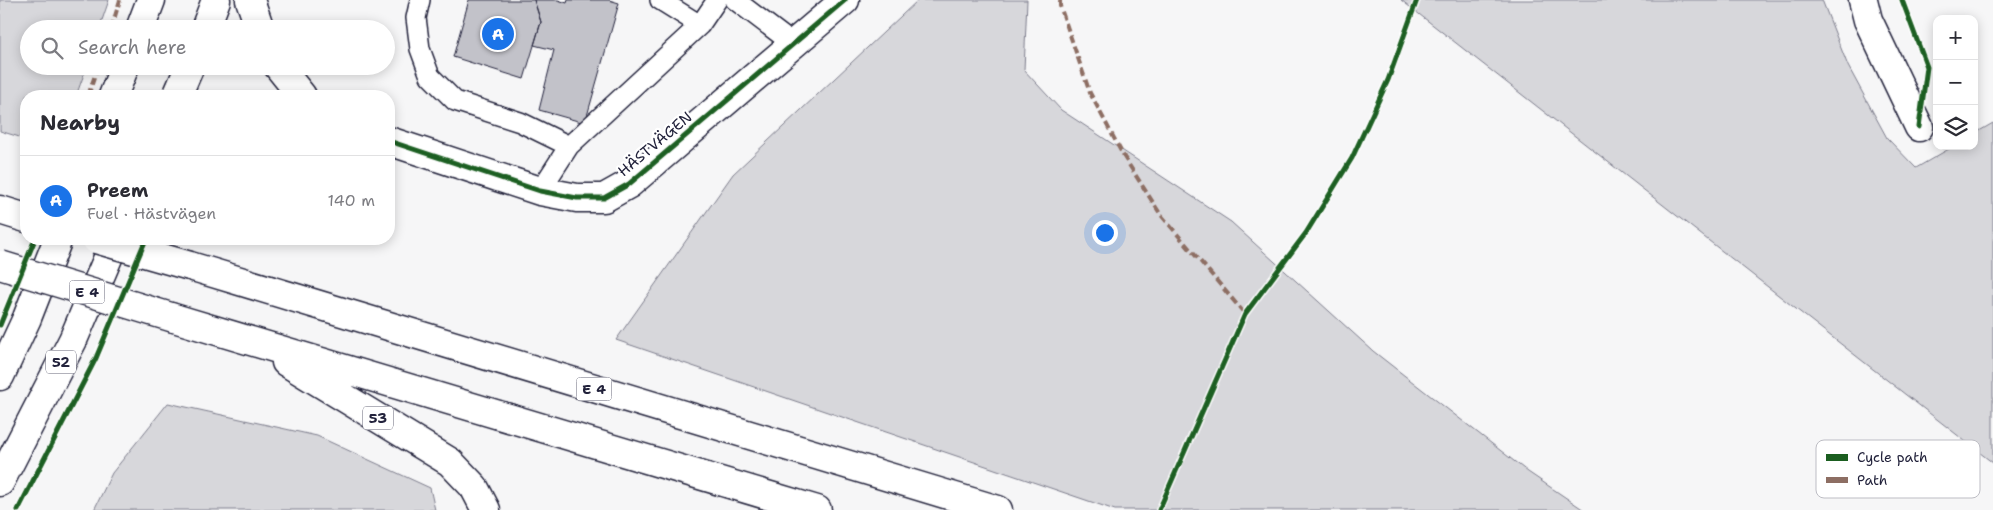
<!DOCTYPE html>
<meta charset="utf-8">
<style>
:root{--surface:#fff;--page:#f2f2f3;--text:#2b2b33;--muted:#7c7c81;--line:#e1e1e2;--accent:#1a73e8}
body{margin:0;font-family:"Shantell Sans",sans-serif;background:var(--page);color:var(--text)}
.controls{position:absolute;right:15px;top:15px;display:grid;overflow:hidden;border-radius:10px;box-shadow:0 2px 12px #0003}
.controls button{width:45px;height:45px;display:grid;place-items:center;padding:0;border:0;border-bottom:1px solid var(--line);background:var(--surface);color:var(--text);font:25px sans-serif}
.you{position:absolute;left:1104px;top:232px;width:18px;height:18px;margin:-12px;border:4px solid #fff;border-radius:50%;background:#1a73e8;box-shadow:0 0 0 8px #1a73e833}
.badge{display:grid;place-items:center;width:32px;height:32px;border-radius:50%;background:var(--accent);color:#fff;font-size:16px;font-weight:700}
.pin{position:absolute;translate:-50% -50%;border:2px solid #fff;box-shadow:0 1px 5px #0006}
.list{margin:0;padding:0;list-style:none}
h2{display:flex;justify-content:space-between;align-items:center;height:65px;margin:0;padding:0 20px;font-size:21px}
h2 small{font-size:16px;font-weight:400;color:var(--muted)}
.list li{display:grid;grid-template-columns:32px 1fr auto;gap:15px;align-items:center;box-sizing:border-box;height:90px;padding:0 20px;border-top:1px solid var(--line)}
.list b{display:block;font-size:19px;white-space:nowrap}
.list p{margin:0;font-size:16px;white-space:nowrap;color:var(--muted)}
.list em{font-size:16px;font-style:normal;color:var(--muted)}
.icon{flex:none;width:28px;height:28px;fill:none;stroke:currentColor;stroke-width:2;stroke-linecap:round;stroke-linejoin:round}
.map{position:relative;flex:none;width:1993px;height:510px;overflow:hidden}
.search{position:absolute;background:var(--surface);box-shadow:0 2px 12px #0003;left:20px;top:20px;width:375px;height:55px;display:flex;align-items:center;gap:12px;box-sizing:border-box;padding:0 18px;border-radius:28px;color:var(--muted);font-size:19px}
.panel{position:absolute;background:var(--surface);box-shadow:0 2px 12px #0003;left:20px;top:90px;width:375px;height:155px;border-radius:20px}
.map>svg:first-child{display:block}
.green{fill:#d7d7db;stroke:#7c7c8b}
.building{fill:#c2c2c9;stroke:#22223b}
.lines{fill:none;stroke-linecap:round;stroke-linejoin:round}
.lane-casing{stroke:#22223b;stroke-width:22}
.street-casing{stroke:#22223b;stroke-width:31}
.primary-casing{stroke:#22223b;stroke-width:31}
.highway-casing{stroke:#22223b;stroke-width:31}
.path{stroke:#22223b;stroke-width:3;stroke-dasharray:1 4;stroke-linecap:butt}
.lane{stroke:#fff;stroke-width:19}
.street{stroke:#fff;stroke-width:28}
.primary{stroke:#fff;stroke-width:28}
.highway{stroke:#fff;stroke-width:28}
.highway-bridge-casing{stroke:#22223b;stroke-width:31;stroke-linecap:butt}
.highway-bridge{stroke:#fff;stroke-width:28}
.quiet{stroke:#8d6e63;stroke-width:4;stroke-dasharray:8 4;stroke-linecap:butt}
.cycleway-casing{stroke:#fff;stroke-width:8}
.cycleway{stroke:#1b5e20;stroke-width:5}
.labels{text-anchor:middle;stroke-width:4.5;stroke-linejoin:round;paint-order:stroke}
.shield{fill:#fff;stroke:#646476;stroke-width:1}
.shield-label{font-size:14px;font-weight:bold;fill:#22223b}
.street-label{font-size:15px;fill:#22223b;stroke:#fff}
.key{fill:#fff;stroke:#bdbdc4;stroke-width:1}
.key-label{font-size:14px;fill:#22223b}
</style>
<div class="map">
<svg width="1993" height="510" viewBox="0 0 1993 510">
<rect width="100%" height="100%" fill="#f6f6f7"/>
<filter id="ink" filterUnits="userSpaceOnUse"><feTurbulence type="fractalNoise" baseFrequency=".02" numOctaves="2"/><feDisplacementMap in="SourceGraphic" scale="10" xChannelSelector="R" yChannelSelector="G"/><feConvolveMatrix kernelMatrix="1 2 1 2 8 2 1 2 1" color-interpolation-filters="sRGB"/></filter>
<g filter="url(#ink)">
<path class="green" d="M0 0H109L99 29H29V66H87L76 96H26V139L0 131Z
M918 0H1027L1024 70 1061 110 1231 222 1373 351 1528 472 1584 510H1115L616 340 733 174Z
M1401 0H1822L1848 66 1887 138 1916 168 1954 146H1974V134L1993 123V463Z
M168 403 317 436 430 488 435 510H94L112 473Z"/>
<path class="building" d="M469 0H534L541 22 524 79 453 57Z
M534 0H558L567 3 568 0H609L619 3 585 123 539 110 554 50 534 45 541 22Z"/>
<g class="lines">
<g class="lane-casing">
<path id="lane" d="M420 0 416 18 420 49 430 76 455 101 520 122 569 146
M660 0 700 25
M735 0 793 44
M540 191 569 146 700 25 717 0"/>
</g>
<g class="street-casing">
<path id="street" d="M250 0 260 29
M1863 0 1868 20 1919 127
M278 66 302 96
M389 141 540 191 577 198H604L629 184 845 0"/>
</g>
<g class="primary-casing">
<path id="primary" d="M140 29 151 0
M205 29 216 0
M113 96 125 66
M177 96 190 66
M0 376 27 318 58 239
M0 482 73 340 116 239"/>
</g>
<g class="highway-casing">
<path id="highway" d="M0 210 26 218
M190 266 998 510
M174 318 817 510
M286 362 450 462 474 487 486 510"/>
</g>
<path class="path" d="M1902 0 1927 67 1926 72"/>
<use href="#lane" class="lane"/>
<use href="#street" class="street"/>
<use href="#primary" class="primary"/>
<use href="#highway" class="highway"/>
<g class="highway-bridge-casing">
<path id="highway-bridge" d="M96 239 190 266
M0 265 174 318"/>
</g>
<use href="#highway-bridge" class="highway-bridge"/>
<path class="quiet" d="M1060 0V6L1090 93 1124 157 1161 215 1245 314
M111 29 120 0
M88 96 98 66"/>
<g class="cycleway-casing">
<path id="cycleway" d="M1902 0 1927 67 1919 127
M389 141 540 191 577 198H604L629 184 845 0
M0 325 35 239
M18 510 96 358 146 239
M1159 510 1245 314 1306 233 1352 158 1388 80 1417 0"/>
</g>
<use href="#cycleway" class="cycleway"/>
</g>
</g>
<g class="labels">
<g class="shield">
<rect x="69.5" y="280.5" width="35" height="23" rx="4"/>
<rect x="46" y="350.5" width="30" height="23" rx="4"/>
<rect x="576.5" y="377.5" width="35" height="23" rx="4"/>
<rect x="363" y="406.5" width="30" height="23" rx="4"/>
</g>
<g class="shield-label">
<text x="87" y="297">E 4</text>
<text x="61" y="367">52</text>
<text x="594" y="394">E 4</text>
<text x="378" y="423">53</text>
</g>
<g class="street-label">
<text transform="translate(655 144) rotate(-40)" y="5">HÄSTVÄGEN</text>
</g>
</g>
<rect x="1816" y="440" width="164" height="58" rx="8" class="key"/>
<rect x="1826" y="454" width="22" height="7" fill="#1b5e20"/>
<rect x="1826" y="477" width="22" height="6" fill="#8d6e63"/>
<g class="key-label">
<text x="1857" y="462">Cycle path</text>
<text x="1857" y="485">Path</text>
</g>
</svg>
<div class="controls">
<button>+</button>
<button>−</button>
<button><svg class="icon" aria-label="layers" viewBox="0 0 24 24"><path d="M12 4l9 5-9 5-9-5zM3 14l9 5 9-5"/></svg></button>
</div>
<div class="you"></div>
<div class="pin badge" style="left:498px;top:34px">A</div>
<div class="search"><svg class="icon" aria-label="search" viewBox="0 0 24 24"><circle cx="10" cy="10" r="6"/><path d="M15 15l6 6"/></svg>Search here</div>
<section class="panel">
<h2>Nearby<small></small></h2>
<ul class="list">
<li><span class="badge">A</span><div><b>Preem</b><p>Fuel · Hästvägen</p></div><em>140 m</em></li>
</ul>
</section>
</div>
